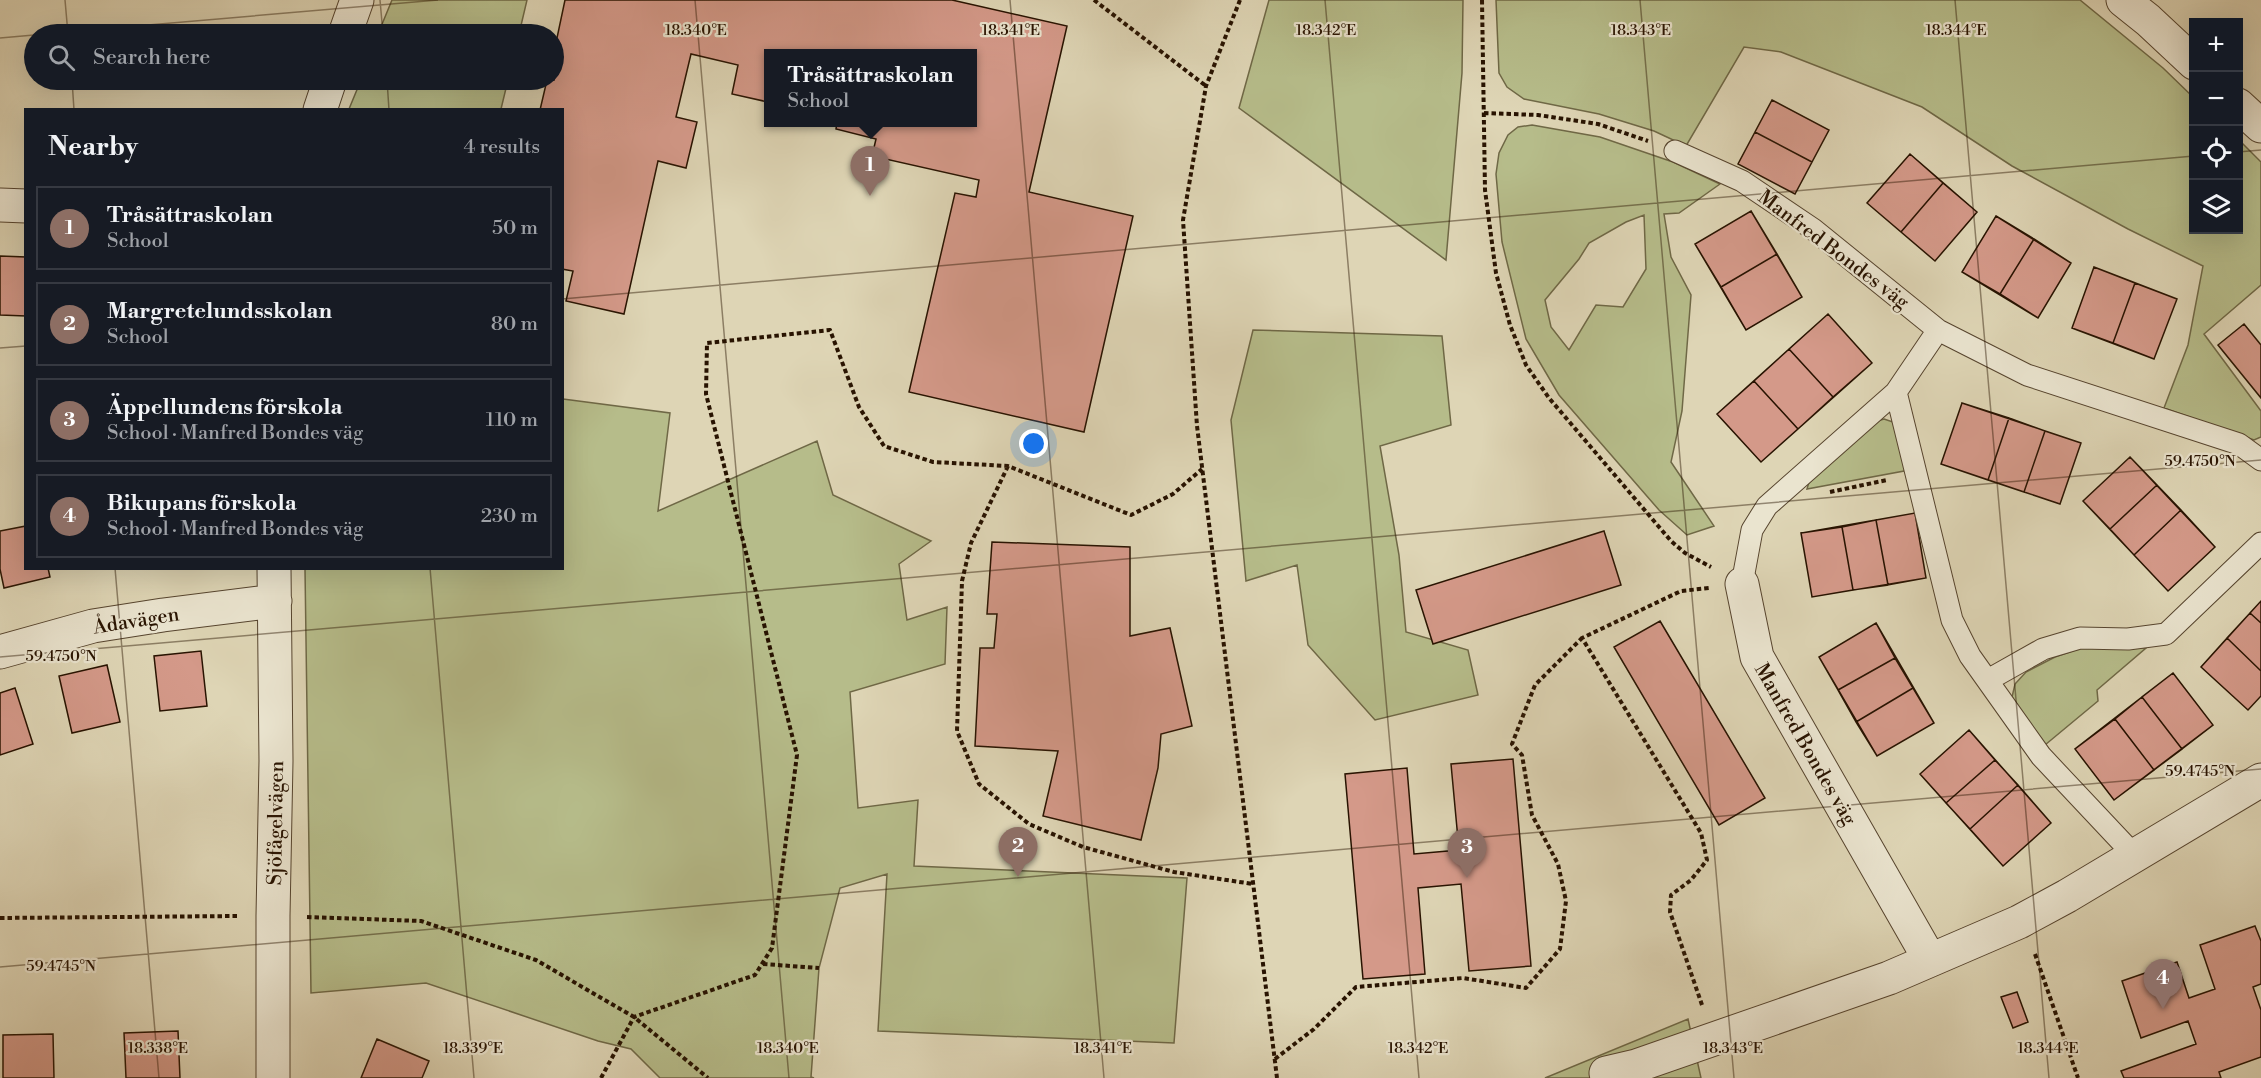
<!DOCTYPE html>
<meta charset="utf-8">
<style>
:root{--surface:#171b24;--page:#20242c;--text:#f1f3f6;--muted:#9ea1a6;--line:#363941;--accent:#2563eb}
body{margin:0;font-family:"Libre Bodoni",serif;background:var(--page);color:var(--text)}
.controls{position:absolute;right:18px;top:18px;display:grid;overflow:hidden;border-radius:0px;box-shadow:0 6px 24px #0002}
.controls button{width:54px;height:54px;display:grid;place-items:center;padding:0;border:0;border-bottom:2px solid var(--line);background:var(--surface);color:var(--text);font:30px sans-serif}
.you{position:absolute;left:1034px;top:444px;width:21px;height:21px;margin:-15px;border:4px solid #fff;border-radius:50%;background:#1a73e8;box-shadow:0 0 0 9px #1a73e833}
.badge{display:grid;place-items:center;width:39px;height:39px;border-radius:50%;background:var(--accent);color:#fff;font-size:20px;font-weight:700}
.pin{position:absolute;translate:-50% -50px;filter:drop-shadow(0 2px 3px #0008)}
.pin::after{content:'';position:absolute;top:32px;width:21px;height:18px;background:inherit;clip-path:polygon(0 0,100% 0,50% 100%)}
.popup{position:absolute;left:764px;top:49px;width:213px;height:78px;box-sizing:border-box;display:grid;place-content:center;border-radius:0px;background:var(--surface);filter:drop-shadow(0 2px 4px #0005);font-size:20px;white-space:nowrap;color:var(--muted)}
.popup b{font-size:22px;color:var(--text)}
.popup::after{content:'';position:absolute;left:50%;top:100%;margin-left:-12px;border:12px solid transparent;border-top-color:var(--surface)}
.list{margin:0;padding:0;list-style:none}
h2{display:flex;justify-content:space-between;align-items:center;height:78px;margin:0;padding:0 24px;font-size:26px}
h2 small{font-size:20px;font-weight:400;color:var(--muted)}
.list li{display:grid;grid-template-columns:39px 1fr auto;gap:18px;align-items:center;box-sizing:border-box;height:84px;margin:0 12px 12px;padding:0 12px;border:2px solid var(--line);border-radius:0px}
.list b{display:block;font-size:22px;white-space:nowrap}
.list p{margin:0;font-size:20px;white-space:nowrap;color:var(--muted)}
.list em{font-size:20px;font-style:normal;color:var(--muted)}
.icon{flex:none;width:33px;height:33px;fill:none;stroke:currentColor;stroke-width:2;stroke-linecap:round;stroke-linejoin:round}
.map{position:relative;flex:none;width:2261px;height:1078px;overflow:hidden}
.search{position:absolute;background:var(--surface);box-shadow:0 6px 24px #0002;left:24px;top:24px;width:540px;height:66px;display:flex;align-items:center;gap:15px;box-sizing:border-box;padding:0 21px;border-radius:33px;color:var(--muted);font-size:22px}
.panel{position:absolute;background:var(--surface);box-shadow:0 6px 24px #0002;left:24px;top:108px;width:540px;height:462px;border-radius:0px}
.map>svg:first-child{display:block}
.green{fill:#b6bc8a;stroke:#6f6846;stroke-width:1.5;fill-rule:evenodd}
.building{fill:#d49989;stroke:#281301;stroke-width:1.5}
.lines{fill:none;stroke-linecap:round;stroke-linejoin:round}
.lane-casing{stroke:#56442e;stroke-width:23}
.street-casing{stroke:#56442e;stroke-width:35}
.path{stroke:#281301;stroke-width:4;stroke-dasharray:4.5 3;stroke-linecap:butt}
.lane{stroke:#eae4cf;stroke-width:21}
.street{stroke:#eae4cf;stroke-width:33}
.ticks{fill:none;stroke:#281301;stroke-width:1.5;stroke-opacity:0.45}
.labels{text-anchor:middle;stroke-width:4.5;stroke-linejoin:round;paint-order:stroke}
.street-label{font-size:20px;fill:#281301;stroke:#eae4cf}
.ticks-label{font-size:15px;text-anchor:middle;fill:#281301;stroke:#eae4cf;stroke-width:4.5;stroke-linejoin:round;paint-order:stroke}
</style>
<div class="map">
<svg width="2261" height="1078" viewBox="0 0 2261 1078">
<rect width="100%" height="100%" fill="#ded5b5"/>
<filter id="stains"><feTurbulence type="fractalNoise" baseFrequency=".00333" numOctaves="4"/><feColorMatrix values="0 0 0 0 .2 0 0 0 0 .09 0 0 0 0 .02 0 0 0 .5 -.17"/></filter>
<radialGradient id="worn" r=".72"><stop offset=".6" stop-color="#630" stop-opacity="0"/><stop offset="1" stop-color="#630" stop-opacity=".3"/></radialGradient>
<path class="green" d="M392 0H527L519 34H378Z
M1269 0H1463L1462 73 1446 260 1239 108Z
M1496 0H2080L2163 68 2193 97 2194 230H2238L2239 140 2261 162V285L2204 334 2261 411V437L2254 440 2164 408 2188 345 2203 266 2128 229 2012 166 1922 107 1781 52 1744 47 1686 146 1654 131 1599 114 1524 99 1507 87 1499 73Z
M361 80H508L501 109H349Z
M1532 125 1600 137 1673 162 1720 184 1679 213 1664 214 1671 257 1691 295 1682 411 1671 462 1714 526 1687 535 1659 510 1559 395 1526 339 1502 242 1496 174 1499 153 1508 135 1518 127ZM1644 215 1646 269 1623 307 1596 305 1569 350 1551 327 1545 300 1579 259 1589 243 1626 222Z
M1253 330 1442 336 1451 425 1380 446 1399 555 1406 632 1468 650 1478 695 1375 720 1308 645 1297 565 1246 581 1231 420Z
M563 399 670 413 658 511 817 441 833 495 931 541 899 564 907 620 947 607 945 664 850 692 858 808 918 800 914 866 1187 878 1174 1043 878 1031 887 874 840 888 819 968 811 1077 814 1078H660L631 1049 598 1041 426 983 311 993 305 569 562 568Z
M1884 419 1893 422 1906 467 1904 471 1807 489 1809 482 1874 422Z
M2118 645 2146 648 2097 690 2098 701 2045 745 2012 697 2015 684 2026 672 2055 657 2084 647Z
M1688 1019 1701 1078H1545Z"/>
<path class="building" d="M565 0H952L1067 26 1029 192 1133 216 1084 432 909 392 955 193 976 197 979 180 872 156 876 139 836 129 837 122H972V53H768V102L732 94 738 65 691 54 676 117 697 122 686 168 658 161 624 314 566 301 573 271 562 269V110H540L547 80H554V52Z
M1772 100 1829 130 1795 194 1738 164Z
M1772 100 1829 130 1812 162 1755 132Z
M1755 132 1812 162 1795 194 1738 164Z
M1910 154 1977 212 1935 261 1867 203Z
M1910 154 1943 183 1901 232 1867 203Z
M1943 183 1977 212 1935 261 1901 232Z
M1751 211 1802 297 1746 330 1695 244Z
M1751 211 1777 254 1721 287 1695 244Z
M1996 216 2034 239 2000 294 1962 272Z
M1996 216 2071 263 2038 318 1962 272Z
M2034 239 2071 263 2038 318 2000 294Z
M1777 254 1802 297 1746 330 1721 287Z
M0 256 26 257V316L0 315Z
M2094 267 2177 299 2154 359 2072 328Z
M2094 267 2135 283 2113 343 2072 328Z
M2135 283 2177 299 2154 359 2113 343Z
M1828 314 1872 363 1761 462 1717 414Z
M1828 314 1872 363 1833 397 1789 349Z
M2244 324 2261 345V398L2218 345Z
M1789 349 1833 397 1798 429 1754 381Z
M1754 381 1798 429 1761 462 1717 414Z
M1962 403 2081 443 2060 504 1941 464Z
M1962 403 2009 418 1988 480 1941 464Z
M2009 418 2045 431 2024 492 1988 480Z
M2045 431 2081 443 2060 504 2024 492Z
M2130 457 2215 547 2168 591 2083 501Z
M2130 457 2157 485 2110 529 2083 501Z
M2157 485 2181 510 2134 555 2110 529Z
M2181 510 2215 547 2168 591 2134 555Z
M1915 513 1926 578 1812 597 1801 533Z
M1915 513 1926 578 1888 585 1876 520Z
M1876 520 1888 585 1853 590 1842 527Z
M26 526V568H48L50 577 4 588 0 569V531Z
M1842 527 1853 590 1812 597 1801 533Z
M1604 531 1621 585 1433 644 1416 590Z
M992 542 1130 547V636L1170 628 1192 726 1161 734 1158 768 1141 840 1043 816 1058 751 975 746 980 648H994L997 614H987Z
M2261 601V696L2248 710 2201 667Z
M2261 601V623L2250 613Z
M2250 613 2261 623V671L2227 638Z
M1660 621 1765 798 1719 825 1614 647Z
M1876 623 1934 723 1877 756 1819 657Z
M1876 623 1895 658 1838 690 1819 657Z
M2227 638 2261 671V696L2248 710 2201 667Z
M201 651 207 706 160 711 154 656Z
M1895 658 1913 688 1856 722 1838 690Z
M107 665 120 722 72 733 59 676Z
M2173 673 2213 725 2114 800 2075 749Z
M2173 673 2213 725 2182 749 2142 697Z
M15 688 33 744 0 755V693Z
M1913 688 1934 723 1877 756 1856 722Z
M2142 697 2182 749 2154 770 2115 719Z
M2115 719 2154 770 2114 800 2075 749Z
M1969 730 1995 760 1946 803 1920 774Z
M1969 730 2051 823 2003 866 1920 774Z
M1513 759 1531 966 1469 971 1461 884 1418 888 1425 974 1363 979 1345 774 1407 768 1414 854 1459 850 1451 764Z
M1995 760 2018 785 1970 829 1946 803Z
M2018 785 2051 823 2003 866 1970 829Z
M2255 926 2261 941V984L2253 987 2261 1010V1057L2219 1072 2221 1078H2124L2121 1071 2196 1044 2188 1021 2141 1038 2122 981 2177 962 2189 998 2215 989 2200 945Z
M2017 992 2028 1022 2013 1028 2001 997Z
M178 1031 180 1078H126L124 1033Z
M53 1034 54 1078H3V1035Z
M377 1039 429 1061 422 1078H361Z"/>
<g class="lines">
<g class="lane-casing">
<path id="lane" d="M1675 151 1742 181 1813 229 1938 330 2027 375 2239 444 2261 460
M1896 392 1952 620 1970 656 2041 756 2135 856
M1742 584 1752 530 1767 506 1896 392 1938 330
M1988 680 2043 649 2080 638 2128 639 2166 634 2261 543"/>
</g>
<g class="street-casing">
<path id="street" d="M2123 0 2148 20 2194 63
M345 34 357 0
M2238 105 2261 126
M320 110 330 80
M0 205 26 206
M1742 584 1757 657 1930 960
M0 652 93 626 163 615 275 601
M1606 1073 1636 1066 1889 978 2019 922 2067 896 2261 780
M273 1078V916L276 761 274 568"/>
</g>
<path class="path" d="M1094 0 1206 86
M1240 0 1206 86 1183 220 1197 426 1277 1078
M1482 0 1485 190 1496 273 1510 325 1526 365 1549 398 1671 541 1685 553 1711 567
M1484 113 1538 115 1598 124 1648 141
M1008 466 971 543 962 581 957 731 979 784 1029 824 1083 847 1174 872 1253 884
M1830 492 1887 480
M307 917 421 921 536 960 634 1017 708 1078
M0 918 239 916
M2035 954 2078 1078
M763 964 819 968
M1702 1005 1670 912 1671 895 1691 880 1707 860 1701 833 1582 638 1681 591 1709 588
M1275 1059 1314 1029 1356 987 1463 978 1526 988 1560 949 1566 901 1558 864 1532 815 1522 755 1512 744 1535 685 1582 638
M601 1078 634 1017 755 975 772 948 797 755 706 394 707 343 830 330 859 407 884 446 933 462 1008 466 1131 515 1173 494 1202 469"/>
<use href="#lane" class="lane"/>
<use href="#street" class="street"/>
</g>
<path class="ticks" d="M65 0 68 34M380 0 383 34M695 0 789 1078M1010 0 1104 1078M1325 0 1419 1078M1640 0 1734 1078M1955 0 2049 1078M43 34 438 0M0 38 34 35M72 80 74 110M387 80 389 110M2238 152 2261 150M562 299 2194 156M0 348 26 346M115 568 159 1078M430 568 474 1078M0 657 2261 460M0 967 2261 769"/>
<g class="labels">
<g class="street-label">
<text transform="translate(1834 249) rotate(37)" y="7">Manfred Bondes väg</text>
<text transform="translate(136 620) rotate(-9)" y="7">Ådavägen</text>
<text transform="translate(1806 744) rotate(60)" y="7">Manfred Bondes väg</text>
<text transform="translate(275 823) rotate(-89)" y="7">Sjöfågelvägen</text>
</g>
</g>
<g class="ticks-label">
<text x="696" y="35">18.340°E</text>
<text x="1011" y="35">18.341°E</text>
<text x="1326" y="35">18.342°E</text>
<text x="1641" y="35">18.343°E</text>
<text x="1956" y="35">18.344°E</text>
<text x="2200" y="466">59.4750°N</text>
<text x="61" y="661">59.4750°N</text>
<text x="2200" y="776">59.4745°N</text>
<text x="61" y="971">59.4745°N</text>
<text x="158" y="1053">18.338°E</text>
<text x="473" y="1053">18.339°E</text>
<text x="788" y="1053">18.340°E</text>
<text x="1103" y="1053">18.341°E</text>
<text x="1418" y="1053">18.342°E</text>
<text x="1733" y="1053">18.343°E</text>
<text x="2048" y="1053">18.344°E</text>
</g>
<rect width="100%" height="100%" filter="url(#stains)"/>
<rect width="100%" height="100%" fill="url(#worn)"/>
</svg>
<div class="controls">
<button>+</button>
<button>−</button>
<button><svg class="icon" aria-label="locate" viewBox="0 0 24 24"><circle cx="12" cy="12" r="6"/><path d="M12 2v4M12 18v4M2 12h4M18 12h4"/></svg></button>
<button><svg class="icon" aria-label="layers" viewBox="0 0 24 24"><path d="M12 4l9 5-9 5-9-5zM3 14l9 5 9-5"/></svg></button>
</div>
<div class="you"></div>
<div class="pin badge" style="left:870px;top:196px;background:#8d6e63">1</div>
<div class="popup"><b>Tråsättraskolan</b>School</div>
<div class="pin badge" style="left:1018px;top:877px;background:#8d6e63">2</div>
<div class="pin badge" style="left:1467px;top:878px;background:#8d6e63">3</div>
<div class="pin badge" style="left:2163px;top:1009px;background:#8d6e63">4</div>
<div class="search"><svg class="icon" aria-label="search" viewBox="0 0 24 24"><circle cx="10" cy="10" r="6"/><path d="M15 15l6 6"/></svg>Search here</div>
<section class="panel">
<h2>Nearby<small>4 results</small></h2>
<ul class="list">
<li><span class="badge" style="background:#8d6e63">1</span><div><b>Tråsättraskolan</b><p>School</p></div><em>50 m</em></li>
<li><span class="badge" style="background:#8d6e63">2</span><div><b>Margretelundsskolan</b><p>School</p></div><em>80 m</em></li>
<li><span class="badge" style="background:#8d6e63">3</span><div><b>Äppellundens förskola</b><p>School · Manfred Bondes väg</p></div><em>110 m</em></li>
<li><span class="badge" style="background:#8d6e63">4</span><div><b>Bikupans förskola</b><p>School · Manfred Bondes väg</p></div><em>230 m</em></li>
</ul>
</section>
</div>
